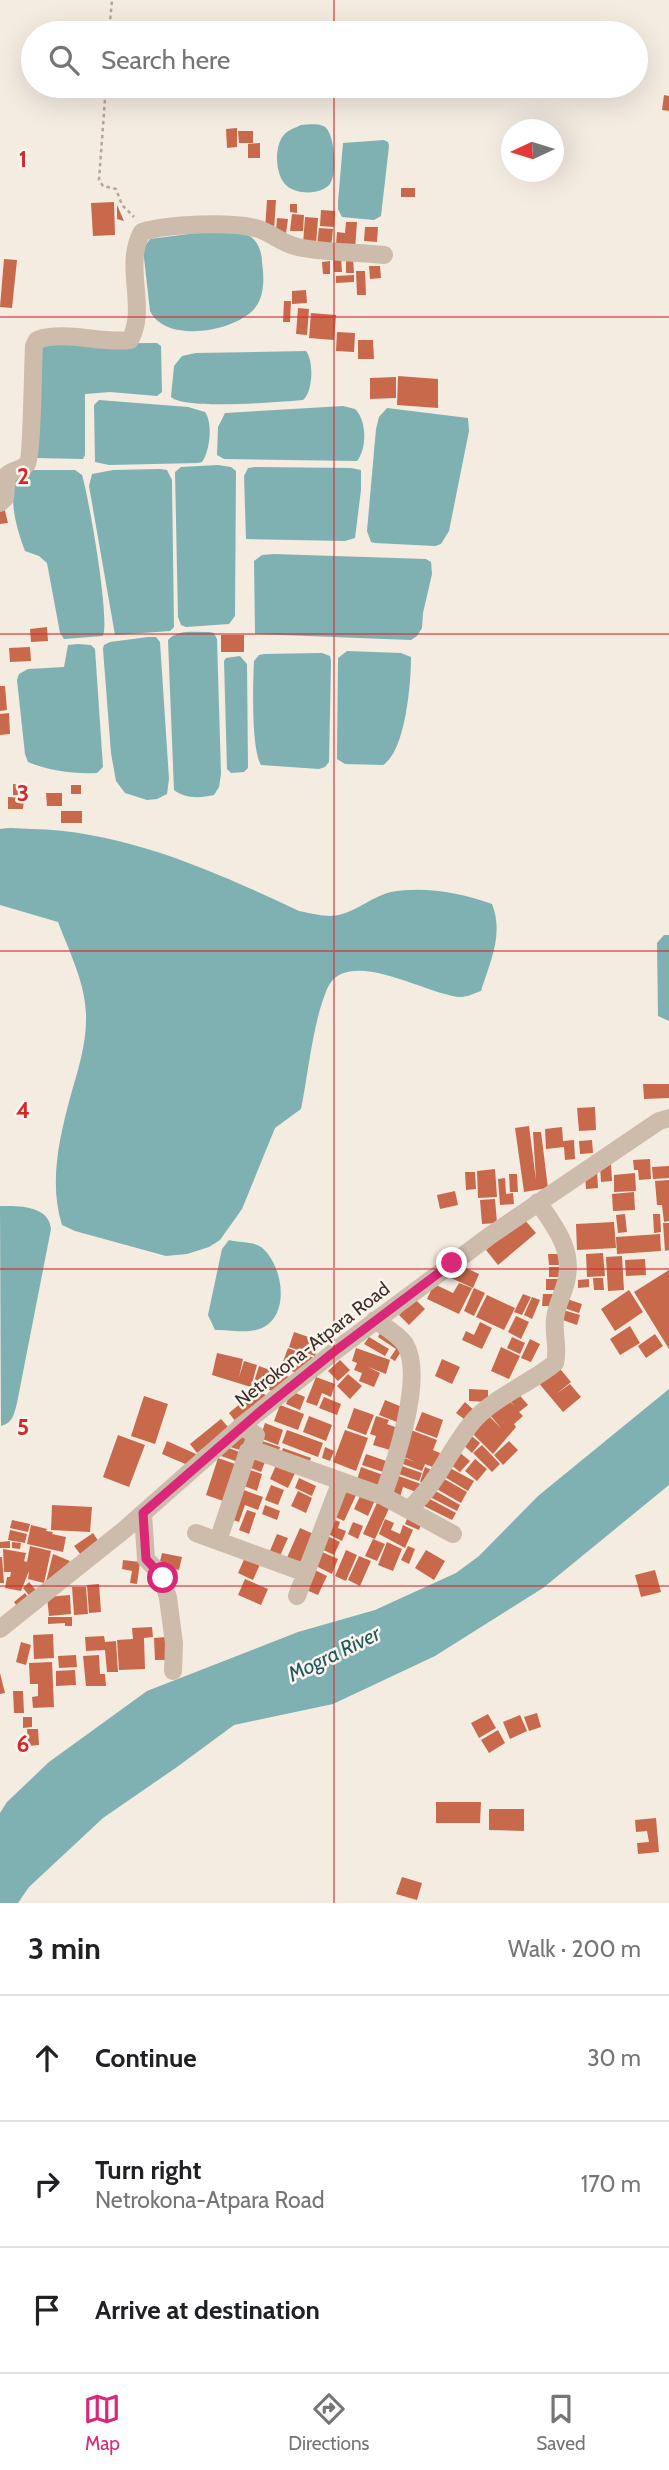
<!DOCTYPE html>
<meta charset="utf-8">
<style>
:root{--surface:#fff;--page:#f2f2f2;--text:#202124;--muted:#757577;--line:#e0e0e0;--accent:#db2777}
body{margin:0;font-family:Cabin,sans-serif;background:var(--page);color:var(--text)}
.compass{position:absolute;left:501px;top:119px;width:63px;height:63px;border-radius:50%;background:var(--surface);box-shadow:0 7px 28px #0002;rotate:266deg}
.stop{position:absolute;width:21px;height:21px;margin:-16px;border:5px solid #db2777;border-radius:50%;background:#fff}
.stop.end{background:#db2777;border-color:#fff;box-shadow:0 2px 7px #0008}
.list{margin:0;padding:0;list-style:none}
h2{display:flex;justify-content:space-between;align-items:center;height:91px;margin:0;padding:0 28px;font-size:30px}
h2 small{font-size:23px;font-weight:400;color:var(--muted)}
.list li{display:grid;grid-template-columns:46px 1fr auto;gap:21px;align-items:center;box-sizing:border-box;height:126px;padding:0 28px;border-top:2px solid var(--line)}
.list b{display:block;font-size:26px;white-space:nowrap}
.list p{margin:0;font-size:23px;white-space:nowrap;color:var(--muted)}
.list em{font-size:23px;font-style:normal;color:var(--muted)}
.icon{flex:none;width:38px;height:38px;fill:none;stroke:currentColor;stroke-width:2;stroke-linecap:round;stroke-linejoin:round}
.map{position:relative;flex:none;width:669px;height:1903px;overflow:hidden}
.search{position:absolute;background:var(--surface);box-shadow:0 7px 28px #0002;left:21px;right:21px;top:21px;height:77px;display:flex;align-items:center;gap:18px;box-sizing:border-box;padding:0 24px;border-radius:38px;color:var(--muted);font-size:26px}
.sheet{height:469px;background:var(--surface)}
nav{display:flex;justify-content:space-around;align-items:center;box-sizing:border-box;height:98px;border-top:2px solid var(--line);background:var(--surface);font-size:19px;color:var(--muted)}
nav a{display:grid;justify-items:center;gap:4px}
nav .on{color:var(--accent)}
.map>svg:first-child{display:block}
.water{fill:#7fb0b2}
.building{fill:#c8694b}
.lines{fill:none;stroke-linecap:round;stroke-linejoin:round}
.path{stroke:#b9a596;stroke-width:2.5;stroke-dasharray:3.5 3.5;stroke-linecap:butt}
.minor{stroke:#cdbbac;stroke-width:18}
.route{stroke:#db2777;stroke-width:9}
.grid{fill:none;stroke:#d62828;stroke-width:2;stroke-opacity:0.55}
.labels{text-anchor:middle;stroke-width:5;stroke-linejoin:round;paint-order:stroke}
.street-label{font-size:19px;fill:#3b302b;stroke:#fbf5ee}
.water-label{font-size:21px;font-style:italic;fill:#1f5a5e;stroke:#fbf5ee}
.grid-label{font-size:23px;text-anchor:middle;font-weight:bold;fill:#d62828;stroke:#fbf5ee;stroke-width:5;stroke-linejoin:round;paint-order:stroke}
</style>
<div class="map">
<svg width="669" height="1903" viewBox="0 0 669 1903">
<rect width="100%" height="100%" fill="#f4ebe1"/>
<path class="water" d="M301 125C309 125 321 122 327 129 335 139 338 178 328 186 318 195 296 194 287 186 275 176 274 148 283 136 287 130 295 128 301 125Z
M384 140 388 142 389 146 381 216 374 220 342 217 338 209V202L343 143Z
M204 232C215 233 238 231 247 235 257 238 262 252 262 262 264 277 265 295 255 308 235 332 166 344 150 311L143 249 150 239Z
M148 343H157L161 346 162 392 157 396 110 392 85 394V455L83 459 36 458 42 345Z
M306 351C314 361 313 392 303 400 279 402 185 410 171 397L174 366 182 356 196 353Z
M99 400 188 407 205 412C213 423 210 451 202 462L198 463 109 465 95 462 94 405Z
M343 406 355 409C367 420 367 449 357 461L224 459 217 455 218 427 225 413Z
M387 408 468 418 469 431 449 531 441 544 435 546 375 543 371 542 367 531 376 429 379 417Z
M218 465 231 467 236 471 235 616 229 624 186 627 181 625 178 617 175 472 181 467Z
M255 467 351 468 361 470V490L355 538 345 541 246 539 244 476 248 468Z
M160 469 167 470 172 480 174 627 170 631 115 635 89 486 92 474 113 470Z
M36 470H75L82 475C89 498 110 618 103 636L64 639 60 633 47 563 39 556 25 551C15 525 9 500 16 472Z
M274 554 426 559 431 562 432 574 423 613 422 628 417 636 411 640 255 634 254 561 262 555Z
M209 632 214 633 217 639 221 774 219 787 214 795C201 798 185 799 174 790L168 640C177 629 195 632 209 632Z
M148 637H156L160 642 169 779 167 794 157 799 147 800 125 793 116 781 111 753 103 649 104 645 110 642Z
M78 644 91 645 95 649 103 767 97 773C74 774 49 771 28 762L25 754 17 680 19 674 28 669 64 667 68 645Z
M347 651 401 653 411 657C411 682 406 751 383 765L345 764 337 759 338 658Z
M322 653 330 656 331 661 329 762 325 767 319 769 261 765C251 749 253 682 254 661L259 655 264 654Z
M240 656 247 664 248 768 244 772 231 773 227 769 224 661 226 658Z
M0 829C11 827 22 829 32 829 126 831 216 872 299 911 310 913 321 916 331 916 353 915 370 897 391 892 424 886 461 893 492 904 504 934 490 962 481 991 475 993 467 997 461 997 429 996 346 944 327 989 312 1026 309 1070 301 1109L275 1128 242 1209 220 1240 209 1247 187 1254 166 1256 75 1231 62 1225C49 1184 59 1139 70 1098 78 1070 87 1043 86 1014 85 982 69 951 58 922L0 905Z
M664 935H669V1021L658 1016 657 943Z
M0 1206C18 1206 49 1205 51 1229L17 1403C14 1414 13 1423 1 1426Z
M229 1240C239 1243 252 1241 261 1247 282 1263 291 1312 264 1327 249 1335 231 1329 215 1330L208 1315 222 1249Z
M669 1389V1485L543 1588 435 1656 333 1704 234 1725 177 1767 103 1818 29 1887 18 1903H0V1813L7 1802 49 1762 147 1691 298 1632 375 1610 456 1573 479 1556 538 1496Z"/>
<path class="building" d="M664 95 669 96V111L662 110Z
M237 128V147L227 148 226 129Z
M238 131H253V143H239Z
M260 143V158H248V144Z
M401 188H415V197H401Z
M267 200H276L274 230 265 229Z
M114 202 115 235 93 236 91 203Z
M290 204H297V213L290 212Z
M117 205 124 221 117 219Z
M321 210 335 211 334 227 320 226Z
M292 214 304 215 303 231H290Z
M305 217 318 218 316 245 303 244Z
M277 218 288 219 286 233 276 232Z
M346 222H357L355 249 336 245 337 232 345 233Z
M365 227H378L377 242 364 241Z
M319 228 333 229 331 247 317 246Z
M333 257H341L342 272H334Z
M4 259 17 260 12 308 0 307Z
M346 259H353L354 273H346Z
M330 261V274H323L322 262Z
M369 266H380L381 278 370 279Z
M356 271H365L366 295H357Z
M354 275V282L336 283V276Z
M306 290 307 303 292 304V291Z
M284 301H291L290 322H283Z
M298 308 309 309 307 335 296 334Z
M311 313 336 315 334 340 309 338Z
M337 332 355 333 354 352 336 351Z
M358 340H373L374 359H358Z
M398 376 438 379V408L397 405Z
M396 377V398L370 399V378Z
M0 507H4L8 523 0 524Z
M47 627 48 641 31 642 30 629Z
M221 635H244V652H221Z
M30 647 31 661 10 662 9 648Z
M0 686H5L7 710 0 711Z
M9 713 10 734 0 735V714Z
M13 784 29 785 28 796 13 795Z
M71 785H81V794H71Z
M46 793H62V806H47Z
M8 797 24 798 23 809H8Z
M61 811H82V823H61Z
M643 1084H669V1098L644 1099Z
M595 1107 596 1130 579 1131 577 1108Z
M529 1126 536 1180 533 1132H541L548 1188 524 1192 515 1128Z
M562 1127 563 1141 574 1140 575 1159 565 1160 564 1147 546 1149 545 1129Z
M592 1140 593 1153 580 1154 579 1141Z
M650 1159 651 1179 639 1180 638 1170H634L633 1160Z
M611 1164 612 1181 601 1182 600 1165Z
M669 1166V1178L653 1179 652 1167Z
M495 1169 497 1197 478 1198 477 1171Z
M597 1171 598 1188 586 1189 585 1172Z
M465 1172H475L476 1189 466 1190Z
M635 1173 636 1191 614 1192V1175Z
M509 1174H517L518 1192H510Z
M505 1178 506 1194 513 1193 514 1204 500 1205 498 1179Z
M669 1180V1221L664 1222 662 1205H657L655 1181Z
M455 1191 458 1205 440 1209 437 1195Z
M634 1192 635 1210 613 1211 612 1194Z
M495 1199 497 1223 482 1224 480 1200Z
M625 1214 627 1232 618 1233 616 1215Z
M653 1214H660L661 1232 654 1233Z
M524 1219 536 1233 498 1265 486 1250Z
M614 1222 616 1248 577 1250 576 1224Z
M663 1223H669V1250L665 1251Z
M660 1234 661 1251 617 1254 616 1237Z
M603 1253 605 1276 587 1277 586 1254Z
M548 1254H564V1265H549Z
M622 1256 624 1290 608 1291 606 1257Z
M645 1259 646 1275 626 1276 625 1260Z
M457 1264 479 1274 473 1288 451 1278Z
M549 1267H564L565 1277H549Z
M669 1270V1349L634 1292Z
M593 1278H603L604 1290H594Z
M546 1279H558V1290H546Z
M589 1279V1287L578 1288V1280Z
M459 1283 472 1288 459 1314 427 1299 434 1284 453 1293Z
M474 1288 485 1293 474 1316 464 1311Z
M629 1290 643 1312 615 1331 601 1309Z
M523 1294 531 1297 522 1315 514 1312Z
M543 1294H557V1306H542Z
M487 1295 515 1308 504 1330 476 1317Z
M532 1297 540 1300 532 1319 524 1315Z
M564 1298 582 1304 579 1313 561 1307Z
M415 1299 425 1309 409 1325 399 1315Z
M560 1309 580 1315 577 1325 557 1318Z
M516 1316 529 1322 521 1339 508 1332Z
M480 1322 492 1328 482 1349 462 1340 466 1331 474 1335Z
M630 1326 640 1343 620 1355 610 1339Z
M381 1331 404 1347 395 1361 390 1358 396 1349 378 1337Z
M294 1332 320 1341 315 1356 289 1347Z
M655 1334 663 1346 646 1358 638 1346Z
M369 1337 389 1349 385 1356 364 1344Z
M512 1337 525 1343 520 1354 507 1348Z
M530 1339 540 1344 531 1362 521 1358Z
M501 1347 520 1356 509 1379 491 1371Z
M288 1348 314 1358 297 1373 281 1367Z
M356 1348 390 1360 386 1374 368 1367 380 1373 374 1387 359 1381 362 1373 354 1370 357 1363 352 1361Z
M217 1353 243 1359 239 1377 244 1361 257 1365 251 1387 212 1375Z
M442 1359 460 1367 452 1384 435 1376Z
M340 1360 350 1370 338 1381 328 1371Z
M556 1364 571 1382 556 1394 570 1384 581 1397 563 1412 537 1381Z
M259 1366 292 1378 276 1392 253 1385Z
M348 1374 362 1386 350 1399 337 1386Z
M316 1377 335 1384 331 1397 322 1393 317 1406 306 1402Z
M259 1388 266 1396 236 1422 229 1413Z
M469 1389 488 1390V1402L469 1401Z
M291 1391 305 1397 300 1410 286 1404Z
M516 1391 528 1405 519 1412 523 1416 514 1424 516 1427 493 1454 470 1431 487 1414 501 1428 489 1414 507 1398 515 1407 508 1398Z
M144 1396 168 1404 155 1444 131 1436Z
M324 1397 341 1404 337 1415 319 1408Z
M385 1400 407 1409 402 1424 379 1415Z
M465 1402 476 1412 468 1422 456 1413Z
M280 1405 304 1414 298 1430 274 1421Z
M354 1408 374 1415 366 1435 347 1428Z
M422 1412 443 1420 437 1438 415 1430Z
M309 1416 332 1425 326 1441 303 1432Z
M376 1416 389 1420 387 1424 403 1430 390 1450 373 1445 376 1436 370 1434Z
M221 1419 229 1428 197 1453 190 1444Z
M265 1423 283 1430 278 1445 260 1438Z
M287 1430 323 1443 318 1457 282 1443Z
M345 1430 368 1438 356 1471 333 1462Z
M411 1430 437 1440 433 1450 440 1453 435 1468 425 1464 422 1471 403 1464 402 1466 422 1473 419 1481 393 1472 399 1456 415 1462 402 1456Z
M468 1433 480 1443 472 1453 460 1442Z
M118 1435 145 1445 129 1487 103 1477Z
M242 1436 252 1438 247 1452 230 1447Z
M259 1440 280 1447 277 1456 256 1449Z
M167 1441 196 1454 190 1466 162 1454Z
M509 1441 518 1450 503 1465 494 1455Z
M482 1445 500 1464 492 1472 473 1453Z
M325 1447 334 1451 330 1461 322 1458Z
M229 1448 244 1454 241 1463 221 1456Z
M283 1448 311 1458 308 1466 280 1456Z
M253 1452 267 1457 261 1472 248 1467Z
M459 1452 470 1461 460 1472 450 1464Z
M366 1454 392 1463 389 1474 362 1465Z
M218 1458 238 1465 226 1502 206 1495Z
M475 1459 487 1469 477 1481 465 1471Z
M277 1463 296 1471 288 1488 270 1479Z
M361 1467 386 1476 381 1492 356 1483Z
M425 1467 434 1471 429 1486 420 1482Z
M448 1467 474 1481 468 1491 443 1476Z
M250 1470 262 1474 257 1491 244 1486Z
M396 1475 421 1484 419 1493 403 1487 400 1497 389 1493Z
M441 1477 467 1492 461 1503 435 1488Z
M299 1478 316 1486 312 1496 295 1488Z
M344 1484 358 1491 344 1521 331 1515Z
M271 1485 284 1490 278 1505 265 1500Z
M241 1489 263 1497 258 1510 245 1505 239 1522 230 1519Z
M434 1490 460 1505 457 1511 430 1497Z
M298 1491 312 1498 306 1513 291 1506Z
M362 1492 376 1498 368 1516 354 1509Z
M380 1496 392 1502 375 1539 363 1534Z
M428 1498 456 1513 452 1520 424 1506Z
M52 1505 92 1507 90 1532 51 1530Z
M265 1505 280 1511 277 1520 262 1514Z
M247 1510 256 1513 249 1534 239 1530Z
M409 1514 423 1521 419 1530 405 1524Z
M330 1518 340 1522 338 1528 346 1531 342 1541 324 1532Z
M385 1519 394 1523 391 1530 400 1534 403 1525 413 1530 405 1548 379 1534Z
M12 1520 30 1524 28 1532 10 1528Z
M353 1522 363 1526 358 1539 348 1534Z
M31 1525 47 1529 46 1531 53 1532 52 1534 66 1537 63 1552 27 1544Z
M300 1528 318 1536 304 1568 286 1560Z
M10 1530 27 1534 25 1543 8 1540Z
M93 1533 99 1542 81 1555 74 1546Z
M277 1534 288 1538 279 1558 269 1553Z
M323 1534 340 1542 334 1555 317 1547Z
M373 1539 385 1544 377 1561 365 1556Z
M10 1541V1548H0V1542Z
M12 1542 21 1543 20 1549 12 1548Z
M387 1542 402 1549 393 1571 378 1565Z
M30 1546 51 1551 44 1583 28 1579 29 1571 21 1591 5 1588 7 1577H10L11 1572H4L3 1549 26 1553 24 1561 27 1562Z
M408 1546 415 1549 409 1564 401 1560Z
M346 1550 357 1555 346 1581 335 1576Z
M426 1550 445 1561 434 1580 415 1568Z
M320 1551 338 1559 332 1574 314 1565Z
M162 1553 182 1557 179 1570 159 1565Z
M53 1554 70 1561 51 1583 46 1582Z
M246 1555 261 1562 253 1580 238 1573Z
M359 1556 371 1561 360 1586 348 1580Z
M0 1557H2L4 1583H0Z
M123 1560 140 1562 137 1584 130 1583 132 1571 122 1569Z
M313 1569 327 1576 318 1595 304 1589Z
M655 1570 661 1592 641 1597 635 1575Z
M245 1579 268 1589 261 1605 238 1595Z
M29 1582 39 1594 32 1599 23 1588Z
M99 1584 101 1612 89 1613 87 1585Z
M72 1587H86L88 1614 74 1615Z
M25 1593 30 1600 19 1609 14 1602Z
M70 1595 71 1614 49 1616 47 1597Z
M48 1617H72V1626H65V1623L48 1624Z
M152 1627 153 1637 144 1638 145 1669 119 1670 117 1640 133 1639 132 1628Z
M53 1634 54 1658 34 1659 33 1635Z
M104 1636 105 1642 116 1641 118 1672H107L105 1650 86 1651 85 1637Z
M166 1637 167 1660H155L154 1638Z
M21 1642 31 1645 26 1665 16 1662Z
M76 1655 77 1667 59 1668 58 1656Z
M99 1655 100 1674H105L106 1686H86L83 1656Z
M52 1662 54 1707 33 1708 32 1697 38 1696V1684H30L29 1663Z
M75 1670 76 1685 56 1686V1671Z
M0 1673 5 1693 0 1694Z
M13 1691H23L24 1713H14Z
M537 1713 541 1727 529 1731 524 1717Z
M488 1714 496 1728 479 1738 471 1723Z
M520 1715 527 1731 510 1739 503 1722Z
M23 1717H32V1727L23 1728Z
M27 1729H38L39 1745 28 1746Z
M498 1730 505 1743 489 1753 481 1740Z
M436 1802H481L480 1823H436Z
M489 1809H524V1831L489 1830Z
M656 1818 659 1852 638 1854 637 1843 649 1842 647 1831 636 1832 635 1820Z
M402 1877 422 1883 417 1900 396 1894Z"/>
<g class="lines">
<path class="path" d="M109 33 112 0
M106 86 99 180 103 186 116 189 122 205 134 217"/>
<path class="minor" d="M0 503 5 498 7 475C13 470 21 470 27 464 32 458 33 362 34 346L37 340C66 330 100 344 130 340 148 308 123 266 142 232 167 224 233 221 259 229 273 234 283 244 298 247 326 253 356 252 384 255
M375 1320C385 1327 398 1334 405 1344 425 1376 395 1463 383 1496
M241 1426 256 1435 251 1449 383 1496 453 1534
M409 1509C438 1484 450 1447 475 1419 495 1397 532 1382 555 1363 559 1348 553 1334 555 1319 556 1307 563 1294 566 1282 574 1249 555 1227 538 1202
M143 1513 146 1559 161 1574 168 1598 174 1643 173 1671
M196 1533 306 1573
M218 1541 248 1451 251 1449
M297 1596 341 1481
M0 1629 124 1530 245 1423 335 1351 488 1237 659 1121 669 1118"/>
</g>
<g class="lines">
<path class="route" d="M163 1578 146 1559 143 1513 263 1409 335 1351 452 1263"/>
</g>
<path class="grid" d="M334 0V33M334 86V1903M0 317H669M0 634H669M0 951H669M0 1269H669M0 1586H669"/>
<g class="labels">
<g class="street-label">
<text transform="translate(312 1344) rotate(-38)" y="7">Netrokona-Atpara Road</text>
</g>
<g class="water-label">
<text transform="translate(334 1654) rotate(-26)" y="7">Mogra River</text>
</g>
</g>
<g class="grid-label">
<text x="23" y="167">1</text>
<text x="23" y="484">2</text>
<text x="23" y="801">3</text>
<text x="23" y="1118">4</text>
<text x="23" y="1435">5</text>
<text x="23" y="1752">6</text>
</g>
</svg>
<svg class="compass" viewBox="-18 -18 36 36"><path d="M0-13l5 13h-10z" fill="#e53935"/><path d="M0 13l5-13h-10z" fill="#757577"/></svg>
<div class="stop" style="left:163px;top:1578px"></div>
<div class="stop end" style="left:452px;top:1263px"></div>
<div class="search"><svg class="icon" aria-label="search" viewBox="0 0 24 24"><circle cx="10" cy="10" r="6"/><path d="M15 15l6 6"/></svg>Search here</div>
</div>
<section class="sheet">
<h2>3 min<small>Walk · 200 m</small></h2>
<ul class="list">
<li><svg class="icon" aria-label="ahead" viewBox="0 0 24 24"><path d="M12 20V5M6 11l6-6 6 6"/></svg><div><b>Continue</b></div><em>30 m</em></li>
<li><svg class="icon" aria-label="right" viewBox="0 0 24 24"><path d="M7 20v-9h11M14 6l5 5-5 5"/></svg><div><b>Turn right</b><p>Netrokona-Atpara Road</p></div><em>170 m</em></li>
<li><svg class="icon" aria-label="arrive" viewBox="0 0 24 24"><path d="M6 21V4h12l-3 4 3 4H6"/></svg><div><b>Arrive at destination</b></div></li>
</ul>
</section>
<nav>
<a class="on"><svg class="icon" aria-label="map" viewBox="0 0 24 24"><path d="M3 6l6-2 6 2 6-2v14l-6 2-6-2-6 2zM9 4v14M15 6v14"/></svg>Map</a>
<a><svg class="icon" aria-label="directions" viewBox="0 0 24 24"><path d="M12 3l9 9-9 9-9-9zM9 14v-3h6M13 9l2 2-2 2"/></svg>Directions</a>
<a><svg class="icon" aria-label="saved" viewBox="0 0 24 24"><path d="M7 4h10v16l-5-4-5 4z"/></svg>Saved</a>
</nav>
